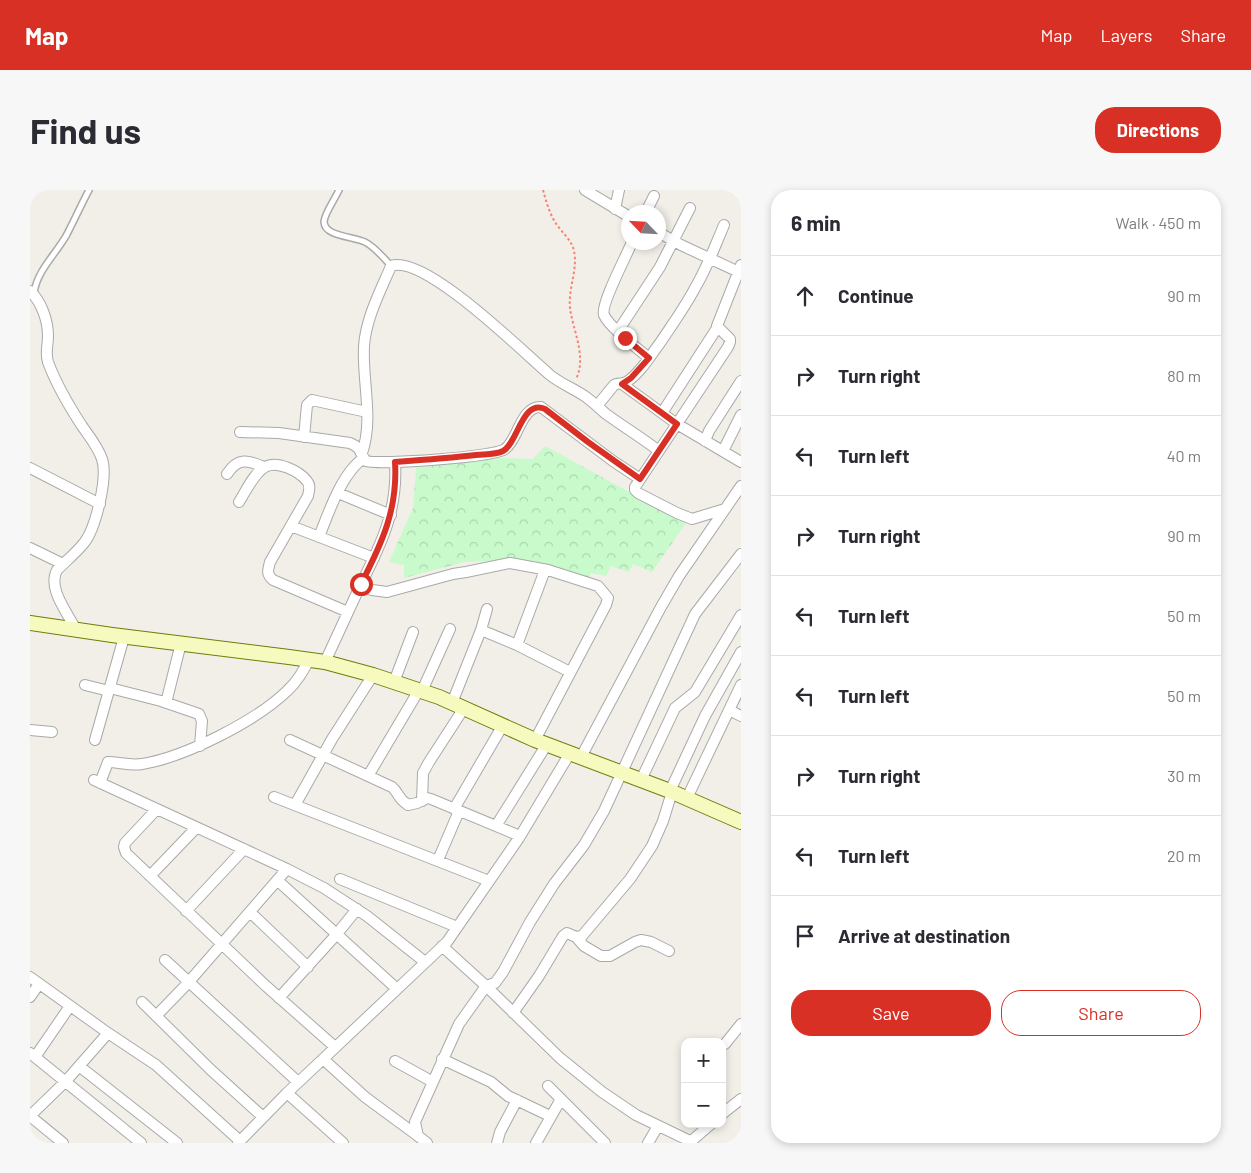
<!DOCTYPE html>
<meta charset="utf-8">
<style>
:root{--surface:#fff;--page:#f7f7f7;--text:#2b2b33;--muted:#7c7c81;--line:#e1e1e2;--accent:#d93025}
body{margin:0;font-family:Barlow,sans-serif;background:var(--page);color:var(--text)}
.controls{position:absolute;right:15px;bottom:15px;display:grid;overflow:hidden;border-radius:10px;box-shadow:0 2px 8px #0003}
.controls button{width:45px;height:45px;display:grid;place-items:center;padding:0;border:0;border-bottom:1px solid var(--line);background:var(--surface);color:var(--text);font:25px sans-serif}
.compass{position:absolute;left:591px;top:15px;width:45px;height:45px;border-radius:50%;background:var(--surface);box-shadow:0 2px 8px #0003;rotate:295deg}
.stop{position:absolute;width:15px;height:15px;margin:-11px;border:4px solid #d93025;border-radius:50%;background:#fff}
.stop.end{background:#d93025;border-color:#fff;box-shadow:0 1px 5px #0008}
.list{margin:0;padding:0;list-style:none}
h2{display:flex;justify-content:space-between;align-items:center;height:65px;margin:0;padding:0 20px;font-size:21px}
h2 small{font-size:16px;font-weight:400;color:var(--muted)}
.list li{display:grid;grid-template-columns:32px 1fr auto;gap:15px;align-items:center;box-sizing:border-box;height:80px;padding:0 20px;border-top:1px solid var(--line)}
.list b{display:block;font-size:19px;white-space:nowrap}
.list em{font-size:16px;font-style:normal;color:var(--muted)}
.actions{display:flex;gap:10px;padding:15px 20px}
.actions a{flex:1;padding:11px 0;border:1px solid var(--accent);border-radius:20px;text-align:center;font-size:18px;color:var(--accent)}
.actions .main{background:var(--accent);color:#fff}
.icon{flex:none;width:28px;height:28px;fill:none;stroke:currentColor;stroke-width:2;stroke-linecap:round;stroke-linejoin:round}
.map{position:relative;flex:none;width:711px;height:953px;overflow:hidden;border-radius:20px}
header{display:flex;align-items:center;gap:30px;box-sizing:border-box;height:70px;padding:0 25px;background:var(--accent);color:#fff}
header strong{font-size:24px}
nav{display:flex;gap:28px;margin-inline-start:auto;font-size:18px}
.intro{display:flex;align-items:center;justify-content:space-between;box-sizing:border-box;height:120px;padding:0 30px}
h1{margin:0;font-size:35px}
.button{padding:12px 22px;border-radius:20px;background:var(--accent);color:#fff;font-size:18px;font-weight:700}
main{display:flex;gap:30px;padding:0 30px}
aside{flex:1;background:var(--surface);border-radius:20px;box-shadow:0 2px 8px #0003}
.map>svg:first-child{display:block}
.park{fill:url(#park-crowns)}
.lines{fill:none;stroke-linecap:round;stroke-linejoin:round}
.lane-casing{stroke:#a9a9a9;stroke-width:8}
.street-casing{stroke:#a9a9a9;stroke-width:12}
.secondary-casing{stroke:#707d05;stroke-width:16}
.path{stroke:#fa8072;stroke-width:2;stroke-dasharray:2.5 2.5;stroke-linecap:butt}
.lane{stroke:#fff;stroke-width:5}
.street{stroke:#fff;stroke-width:10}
.secondary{stroke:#f7fabf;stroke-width:14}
.route{stroke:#d93025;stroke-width:6}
</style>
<header>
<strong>Map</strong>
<nav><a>Map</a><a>Layers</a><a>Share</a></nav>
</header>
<div class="intro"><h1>Find us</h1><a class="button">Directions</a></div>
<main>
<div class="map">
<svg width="711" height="953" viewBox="0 0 711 953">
<defs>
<pattern id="park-crowns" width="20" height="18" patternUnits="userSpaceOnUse" patternTransform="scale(1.25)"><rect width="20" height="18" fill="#c8facc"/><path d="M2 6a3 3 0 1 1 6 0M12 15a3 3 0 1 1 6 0" fill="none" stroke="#acd6af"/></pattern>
</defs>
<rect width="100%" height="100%" fill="#f2efe9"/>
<path class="park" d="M515 256 656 333 622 382 603 374 599 382 581 376 576 386 561 383 558 388 480 370 435 372 374 388V375L359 372 383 318 386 278 468 268 503 269Z"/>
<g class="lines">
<g class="lane-casing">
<path id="lane" d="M309 0C305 9 294 24 294 32 295 47 323 46 335 52 345 57 353 67 361 76
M4 103C7 81 25 65 36 46 44 31 51 15 59 0"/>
</g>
<g class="street-casing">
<path id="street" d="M555 0 598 26
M585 19 589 0
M616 22 624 6
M628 42 651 55 711 83
M602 52C597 65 570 115 574 125 579 137 608 159 619 168
M0 101C11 111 18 130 18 146 18 156 15 162 18 172 26 194 39 216 52 236 59 246 68 257 72 269 78 287 66 338 54 353 46 363 36 371 27 380 17 399 38 423 46 440
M588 141 630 77 660 18
M592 194 647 234 711 272
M567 216 584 195C588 192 593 195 598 191 611 182 620 166 630 153 642 135 655 117 665 98 677 78 685 56 694 35
M632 223 687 138
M210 242 249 243 320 253C334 259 328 263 336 271 350 275 465 267 475 259 488 250 491 216 511 217L583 271 610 289
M274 247 277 215 282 210 337 222
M675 251 679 241 711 191
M693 261 711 225
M332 263C344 229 332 191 334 156 336 128 350 102 361 76 394 63 494 163 520 185 531 194 545 199 556 207 563 212 569 218 576 224 594 237 612 248 629 261
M0 278 70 314
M197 284C208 267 218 270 234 277
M308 303 361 325
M209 312C216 301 224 283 235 277 247 270 269 281 277 291 281 296 279 300 278 306L240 372C238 380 236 384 243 390L318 422
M695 319 662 329 647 323 608 303 605 300V297L698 157 700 152V149L687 136 711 75
M261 336 344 368
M289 347C298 324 312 282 334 268
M0 358 33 374
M331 394C352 353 368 319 365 272
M451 440 487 455 540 482
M487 455 515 380
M295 472 331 394 342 400 357 402 423 384 436 382 480 373 518 380 568 396 578 408 576 415 505 550
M364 492 383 442
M55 495 79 501
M80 498 131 511 169 524 172 531 170 556
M392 501 420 439
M136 513 151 453
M422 513 451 440 457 419
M699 520 711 526
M0 540 22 542
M65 550 94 447
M260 550 362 597C370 604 366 607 378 615L387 613 397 608 401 609 490 646
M551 567 631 417 649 386 711 296
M338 586 389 500
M64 590 257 679 294 698 337 726 395 772
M611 590 645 518 665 502 711 425
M70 593 78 572C89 572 100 576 112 574 155 567 226 531 257 501 267 492 273 481 279 470
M640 601 675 526 711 462
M244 607 459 691
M657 608 711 495
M392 611 393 583 399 572 434 518
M265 615 302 549 343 485
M424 619 473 535
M126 620 95 653 94 657 96 663 236 796 305 857
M466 636 517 554
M408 670 429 621
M120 686 166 638
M310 689 427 737
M247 690 367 799
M156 721 214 659
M220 722 278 777
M546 747 554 756 571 766H580L605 752 611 750 621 752 639 761
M412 756 456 796 530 868 572 902 606 925 662 952
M135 770 268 892
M0 787 78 843 126 875 210 951
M0 807 9 794
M249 808 306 745 327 719
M112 812 181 880 233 927
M483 823 509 786 533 746 537 743 546 747 552 746 600 689 622 656 633 631 642 602
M126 826 157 794 257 679
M695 854 711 834
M0 863 111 953
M5 867 40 816
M293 869 335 907 388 946
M412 869 461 892 478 906 520 926
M365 871 403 892
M49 876 147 953
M518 896 575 953
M257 903 313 953
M692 924 711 909
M0 926 36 891 78 843
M0 926 33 953
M208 953 257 903 417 752 489 648 540 563
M397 953 388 946 385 932 429 834 456 796 465 793 473 782 500 732 524 694 554 655 574 621 665 424 711 364
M467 953 470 942 487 910
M506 953 531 909
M618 953 628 936
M659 953 681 934"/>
</g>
<g class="secondary-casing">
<path id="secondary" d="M0 433 82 445 259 467 295 472 343 485 409 507 505 550 640 601 711 632"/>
</g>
<path class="path" d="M513 0C516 11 519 22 525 32 531 42 542 50 544 61 548 79 538 99 540 118 543 141 557 167 546 189"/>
<use href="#lane" class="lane"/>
<use href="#street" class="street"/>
<use href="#secondary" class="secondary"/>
</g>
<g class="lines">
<path class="route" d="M331 394C352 353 368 319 365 272 392 270 419 268 446 265 454 264 465 265 473 261 488 253 492 209 515 219L558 252 610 289 647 234 592 194 601 188 619 168 595 148"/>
</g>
</svg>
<div class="controls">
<button>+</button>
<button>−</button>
</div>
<svg class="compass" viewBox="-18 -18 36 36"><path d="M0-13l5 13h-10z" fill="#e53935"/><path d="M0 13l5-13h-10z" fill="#7c7c81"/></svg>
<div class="stop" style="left:331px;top:394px"></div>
<div class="stop end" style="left:595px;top:148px"></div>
</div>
<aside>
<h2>6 min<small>Walk · 450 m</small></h2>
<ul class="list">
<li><svg class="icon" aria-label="ahead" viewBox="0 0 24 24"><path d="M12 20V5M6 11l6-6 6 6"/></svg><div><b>Continue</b></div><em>90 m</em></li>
<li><svg class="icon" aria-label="right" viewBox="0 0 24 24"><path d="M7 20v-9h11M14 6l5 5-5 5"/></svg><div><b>Turn right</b></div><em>80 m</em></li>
<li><svg class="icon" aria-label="left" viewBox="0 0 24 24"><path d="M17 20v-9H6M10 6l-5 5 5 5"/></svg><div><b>Turn left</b></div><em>40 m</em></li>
<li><svg class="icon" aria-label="right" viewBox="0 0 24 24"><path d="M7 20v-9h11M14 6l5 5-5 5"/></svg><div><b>Turn right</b></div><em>90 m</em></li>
<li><svg class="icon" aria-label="left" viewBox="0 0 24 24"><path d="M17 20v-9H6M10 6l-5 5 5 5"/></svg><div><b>Turn left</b></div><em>50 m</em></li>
<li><svg class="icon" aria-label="left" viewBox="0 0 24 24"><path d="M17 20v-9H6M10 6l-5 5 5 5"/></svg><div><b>Turn left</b></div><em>50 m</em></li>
<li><svg class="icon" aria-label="right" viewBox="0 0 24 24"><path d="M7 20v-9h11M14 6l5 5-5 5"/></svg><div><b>Turn right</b></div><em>30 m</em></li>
<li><svg class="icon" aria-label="left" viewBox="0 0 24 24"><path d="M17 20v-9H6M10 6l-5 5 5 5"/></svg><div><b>Turn left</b></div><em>20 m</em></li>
<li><svg class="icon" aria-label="arrive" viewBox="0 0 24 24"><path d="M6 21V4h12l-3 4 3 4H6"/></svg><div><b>Arrive at destination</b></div></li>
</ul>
<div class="actions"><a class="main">Save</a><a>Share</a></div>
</aside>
</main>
